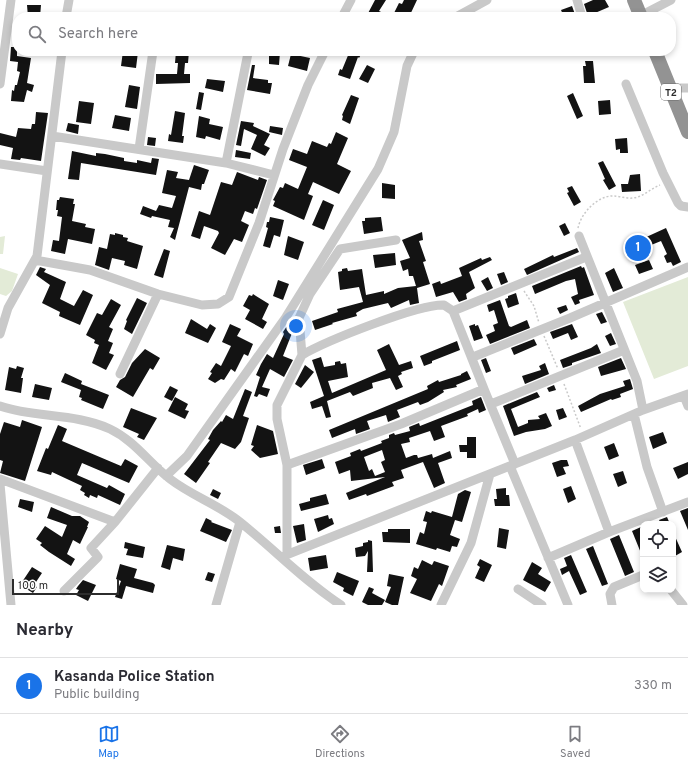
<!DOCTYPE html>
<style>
:root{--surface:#fff;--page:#f2f2f3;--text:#2b2b33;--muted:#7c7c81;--line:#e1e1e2;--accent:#1a73e8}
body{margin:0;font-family:Overpass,sans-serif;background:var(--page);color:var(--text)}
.controls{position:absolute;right:12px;bottom:12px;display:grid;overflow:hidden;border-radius:8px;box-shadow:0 2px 6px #0003}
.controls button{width:36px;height:36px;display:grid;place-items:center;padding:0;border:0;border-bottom:1px solid var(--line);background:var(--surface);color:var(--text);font:20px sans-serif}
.scale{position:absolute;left:12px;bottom:10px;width:107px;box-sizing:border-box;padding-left:4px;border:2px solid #2c2c2c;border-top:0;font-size:11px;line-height:14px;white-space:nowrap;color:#2c2c2c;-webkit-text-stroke:3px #fff;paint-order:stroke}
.you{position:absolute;left:296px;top:326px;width:14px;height:14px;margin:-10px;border:3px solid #fff;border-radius:50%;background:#1a73e8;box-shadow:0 0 0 6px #1a73e833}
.badge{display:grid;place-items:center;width:26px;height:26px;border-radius:50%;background:var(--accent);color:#fff;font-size:13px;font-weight:700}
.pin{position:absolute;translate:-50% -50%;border:2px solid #fff;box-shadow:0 1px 4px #0006}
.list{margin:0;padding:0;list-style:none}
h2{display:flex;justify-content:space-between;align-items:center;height:52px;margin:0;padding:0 16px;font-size:17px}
h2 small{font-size:13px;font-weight:400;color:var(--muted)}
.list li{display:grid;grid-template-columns:26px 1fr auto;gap:12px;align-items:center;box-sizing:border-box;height:56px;padding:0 16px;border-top:1px solid var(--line)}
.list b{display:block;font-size:15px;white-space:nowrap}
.list p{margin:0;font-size:13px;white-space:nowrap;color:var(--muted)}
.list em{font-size:13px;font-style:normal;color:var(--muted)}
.icon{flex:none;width:22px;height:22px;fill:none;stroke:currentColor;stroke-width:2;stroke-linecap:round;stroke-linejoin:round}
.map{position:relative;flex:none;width:688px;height:605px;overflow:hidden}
.search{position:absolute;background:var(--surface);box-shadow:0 2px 6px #0003;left:12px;right:12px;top:12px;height:44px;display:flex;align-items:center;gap:10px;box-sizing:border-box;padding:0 14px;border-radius:16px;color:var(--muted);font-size:15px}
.sheet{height:108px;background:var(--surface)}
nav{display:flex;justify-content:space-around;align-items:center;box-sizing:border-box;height:56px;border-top:1px solid var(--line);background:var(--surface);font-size:11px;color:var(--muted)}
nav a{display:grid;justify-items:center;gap:2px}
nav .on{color:var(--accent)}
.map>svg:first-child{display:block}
.green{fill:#e3ebd7}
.building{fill:#131313;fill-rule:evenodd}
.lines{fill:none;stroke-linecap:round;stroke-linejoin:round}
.path{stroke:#c9c9c9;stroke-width:1.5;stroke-dasharray:2 2;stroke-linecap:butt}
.minor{stroke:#c9c9c9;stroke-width:9}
.highway{stroke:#939393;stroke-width:14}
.labels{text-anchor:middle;stroke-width:4;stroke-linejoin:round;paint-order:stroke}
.shield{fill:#fff;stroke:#6b6b6b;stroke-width:1}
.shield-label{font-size:10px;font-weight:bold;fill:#2c2c2c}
</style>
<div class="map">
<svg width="688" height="605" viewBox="0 0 688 605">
<rect width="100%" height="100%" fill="#fff"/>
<path class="green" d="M5 236 3 254H0V237Z
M0 268 18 274 12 291 6 296 0 294Z
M688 277V366L654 379 623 302Z"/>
<path class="building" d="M375 0H386L379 11 392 17 399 3 402 4 404 0H417L409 17H366Z
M593 0H605L609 7 588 16 584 4Z
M27 5H41L40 17H28Z
M572 6 576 17H564L561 10Z
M11 47H17V56L31 58 27 83 34 85 32 92 27 90 24 102 11 101 12 90 14 91 15 85H17L20 72 17 71 18 62 10 61Z
M123 51 138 52 136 68 121 66Z
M176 51H189L188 63H185L184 74H190V83L156 84V74H177L178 63H175Z
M269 51 280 52 279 65 269 64Z
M345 51H363L359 58 358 57 350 79 338 75 340 69 342 70 349 53Z
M291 54 310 58 307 71 288 66Z
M585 61H593L595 83H584L583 66H586Z
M252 65H255L253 78 268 80V83H272L270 94 247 90Z
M367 65 375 69 368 83 359 79Z
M207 79 225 81 223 92 205 88Z
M129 85 140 87 137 109 125 107Z
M199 92 204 93 201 110 196 109Z
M573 93 583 116 577 119 567 96Z
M351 95 359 98 350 124 342 120 343 116 342 115Z
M610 100 611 114 599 115 598 101Z
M79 101 94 103 91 124 76 122Z
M175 111 185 113 182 136H184L183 143 168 141 169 134 171 135Z
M36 112 48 113 41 161 21 158 20 160 11 159 13 148 0 145V133L16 137 18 128 31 129 32 124H35Z
M115 115 131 118 129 131 112 128Z
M199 116 210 119 209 124 223 127 220 140 206 136 205 139 196 137Z
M241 121 254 123 253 126 270 134 264 145 270 148 265 156 251 149 257 135 244 129 241 146 236 145Z
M68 123 79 125 78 134 66 131Z
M270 126 283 128 282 135 269 132Z
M336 132 348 138 337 164 351 171 339 194 313 182 308 194 313 196 304 220 273 206 275 201 273 200 280 187 283 188 285 183 298 189 307 167 289 160 293 149 307 154 312 141 327 147 329 143 331 144Z
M148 137 156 138 155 146 147 145Z
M627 138 628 153H620V149L616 150 615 139Z
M236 150 251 153 250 159 235 157Z
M72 151 96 156V153L105 154 124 158V161L137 163V160L151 163 152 158 159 159 156 175 81 163 79 180 68 179Z
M603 161 616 186 609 190 603 180 605 179 598 163Z
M194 165 209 170 204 184H202L201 190 189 187 175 240 170 237 174 228 168 227 170 220 152 216 151 218 140 214 143 206 156 211 159 205 172 208 176 196 162 193 167 170 178 172 176 178 189 180Z
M237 172 258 180 259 177 267 180 257 209 255 208 253 214 245 211 241 221 249 225 242 242 234 239 225 255 211 248 219 233 218 231 204 226 200 239 191 236 199 211 210 215 221 182 232 185Z
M640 174 641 191 622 192 621 184H628L630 175Z
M382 183 395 185V199L382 198Z
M572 186 581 202 574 206 567 193 569 192 567 188Z
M60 197 74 199 73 204H75L72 221 86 224 85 227 95 229 92 244 68 239 65 254 51 251 53 240 59 241 62 217 57 216 58 210H56L57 200H59Z
M323 200 334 205 324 230 312 225Z
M270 217 284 220 280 237 274 235 270 248 263 246 268 228 266 227 267 222H269Z
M381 217 383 231 364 234 362 221H365V218Z
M565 223 570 233 564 236 559 226Z
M666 228 681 262 673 266 671 262 667 263 664 256 667 254 661 241 634 252 631 244Z
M422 232 423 240 419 241 426 261 423 262 430 284 417 288 419 303 410 305 409 300 391 308 388 303 363 309 356 313 357 316 332 323 333 324 315 330 312 321 338 312 337 309 363 302 359 287 340 290 338 272 342 271V269L347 268 348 271 362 269 366 295 384 291V294L398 288 416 286 413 276H409L408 269 403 271 400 261 410 258 402 240Z
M115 233 123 235V237L128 238 127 241 143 246 137 269 124 265 125 261 112 258 109 270 95 265 99 247 107 249 110 234 115 235Z
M288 236 304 242 298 260 284 255Z
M577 248 579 252 527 275 524 269 553 255 554 257Z
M164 249 170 251 163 278 154 275Z
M395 253 396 265 375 268 373 255Z
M490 257 492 260 469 272 475 288 466 294 467 299 459 302 453 292 436 297 432 284 440 281 441 284 462 276 459 268 481 258 482 260Z
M649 260 653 269 639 274 635 265Z
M581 266 582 268 584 267 594 295 579 300 580 303 575 305 571 297 578 294 575 279 566 281 535 294 532 286Z
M40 267 46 269 44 272 66 282 60 299 74 306 83 290 93 295 80 325 59 316 60 312 42 303 50 285 36 275Z
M614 268 623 288 613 292 605 273Z
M504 272 508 282 501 285 497 274Z
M488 277 493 288 487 291 481 281Z
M278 280 289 284 283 300 273 296Z
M516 293 519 304 508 308 505 299 508 298V296Z
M253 294 269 304 262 319 267 322 263 329 245 319 250 310 243 306 249 295 252 296Z
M137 298 147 303 132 334 124 329 127 321 126 320Z
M111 299 121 305 109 327 113 329 108 341 113 343 109 353 114 355 106 370 92 363 99 345 94 343 95 340 86 335 97 313 102 315Z
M500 300 509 326 511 327 527 320 530 328 490 344 486 335 495 331 493 325 498 323 494 310 489 312 487 305Z
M566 305 568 310 560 314 557 308Z
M602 312 607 322 601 324 596 314Z
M191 319 207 329 210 324 216 328 208 343 185 333Z
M230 324 241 329 237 336 253 344 248 356 244 354 235 372 231 369 224 380 221 379 215 383 208 379 212 373 210 372 216 363 221 366 231 346 222 342Z
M475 324V326L478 325 483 338 474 341 469 326Z
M572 324 578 337 571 340 568 333 553 339 550 332Z
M287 326 294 328 283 356 293 360 284 377 270 369 262 387 270 389 267 397 259 394 257 397 254 396 260 377 256 375 261 364 267 354 273 358 284 334 283 332Z
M611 333 616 344 610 346 605 336Z
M534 339 537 345 514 355 511 348Z
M457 341 460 350 432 361V363L424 366 420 356Z
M389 344 399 365 411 361 413 368 401 372 402 374 398 376 403 387 396 390 390 378 372 383 373 388 353 396 350 392 327 401 331 417 326 418 322 406 312 409 310 402 324 396 312 360 321 357 324 367 335 365V362L340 361 341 364 346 363 348 377 328 381 332 393 386 370 377 350Z
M597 344 601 353 572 363V365L563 368 560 360 591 348Z
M145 349 160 358 153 370 150 368 133 397 116 387 120 380 125 377 132 363Z
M486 358 491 371 486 373 481 360Z
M621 358 626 369 601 376 598 367Z
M545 363 549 374 525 384 522 376 541 370 539 366Z
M305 365 314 372 301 388 295 384Z
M17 366 24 368 21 378H23L21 393 5 390 9 367 16 369Z
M467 371 471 379 456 385 457 387 443 390 444 392 428 402 420 405 418 402 397 410 400 417 388 422 386 415 367 421 370 429 356 434 355 429 332 438 329 430 428 389 427 386 438 380 439 382 461 375V374Z
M65 373 82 381 81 384 109 395 103 409 81 400 82 398 79 397 81 390 61 382Z
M630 379 633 389 620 394 621 397 612 400 611 399 581 412 578 406 600 394 625 386 623 381Z
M35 384 52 388 49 400 32 397Z
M554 385 556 390 549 392 547 388Z
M170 386 178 390 172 401 164 397Z
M245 389 252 392 243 416 249 418 241 442 235 449 221 443 208 462 210 463 196 483 184 474 210 440 208 439 213 430 221 421 222 422 226 415 233 419Z
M537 392 540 397 511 409 518 427 528 423V420L540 419 538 416 546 413 552 426 545 429 526 432 514 436 503 406Z
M175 397 188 404 185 410 189 411 185 419 168 411Z
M481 397 486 410 479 413 478 409 467 414 468 416 441 426 445 437 434 441 430 431 409 438 410 442 401 444 406 458 414 455H417L418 458 432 454 433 458 450 451 452 458 438 463 445 483 434 488 423 462 401 470 404 478 392 482 394 486 367 496 366 494 349 500 346 493 385 477 351 481 350 470 339 474 335 462 351 456 350 453 360 449 361 451 382 443 381 441 389 438V435L394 433 395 435 410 431 409 427 419 423 420 426 473 405 472 401ZM382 450 385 460 381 462 385 472 375 476 372 469 369 471 364 457Z
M131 408 157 418 144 440 137 437 139 434 123 427Z
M563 408 567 417 559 420 556 410Z
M22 420 42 427 25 481 0 473 3 461 0 460V434L4 422 20 427Z
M58 425 67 429 62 441 121 466 125 459 138 466 129 483 82 463 77 475 107 488 109 485 125 494 120 505 98 495 97 498 90 495 89 498 84 495 85 493 80 490 82 486 52 472 51 475 37 471 46 448 48 449Z
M257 425 273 431 278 454 260 458 251 450 254 446 251 445Z
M663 432 667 443 653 449 649 437Z
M467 437H476V458H467V452H460L459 445H467Z
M614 443 619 456 609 460 604 447Z
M322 459 325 468 306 475 303 465Z
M561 460H567L569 466 563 467 566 474 557 477 552 463Z
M688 462V474L678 479 673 468Z
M623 471 627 483 618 487 613 474Z
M571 486 576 499 568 503 563 489Z
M506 488V495H509L510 506H495L494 499H497L496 489Z
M213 489 221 493 218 499 210 495Z
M465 490 471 492 462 522 455 520 450 535 460 539 457 547 452 546 450 552 437 548 436 550 416 544 420 532 424 534 427 522 423 521 426 511 431 513 432 511 452 517 458 494Z
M326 494 329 504 301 511 299 504 310 501V498Z
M20 499 34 502 32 512 18 507Z
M51 507 72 516H80L89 522 87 527H88L80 544 73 540 67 554 75 559 71 566 49 552 40 545 42 543 36 539 45 526 62 537 67 525 47 518Z
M688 508V530L680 511Z
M328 515 329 519 332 518 334 524 318 532 314 519Z
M667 517 670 524H661L659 520Z
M206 518 212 521 211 522 232 530 226 542 200 531Z
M304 524 306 540 297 543 293 526Z
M280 526 281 533H275L274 527Z
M641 527 643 532V558L632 531Z
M499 528 509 530 506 549 497 547Z
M388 529H410V543L383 542 382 532H388Z
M673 532 682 552 675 556 673 552Z
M619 535 634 572 625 576 610 539Z
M368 540 372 541 373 572H367L368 551 365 556 356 557 355 548 363 546V543L368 542Z
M125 542 145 547 143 558 126 555 128 549 124 548Z
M167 545 185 549 183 561 173 558 170 570 161 567Z
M593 546 608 584 602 586 586 549Z
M326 555 328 568 310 571 308 558Z
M571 555 587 592 580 595 569 571 562 575 560 569 567 566 564 558Z
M480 559 492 565 484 582 475 578 480 567 477 565Z
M422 560 432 565 434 561 449 566 442 586 439 584 431 601 410 593 417 579 411 576 414 567 418 569Z
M532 562 542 568 538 574 551 582 545 592 523 580Z
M120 564 137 569 134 578 153 583 155 585 153 593 126 586 122 599 115 597 121 581 116 579Z
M32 567 42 573 34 585 37 587 33 593 20 585Z
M208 572 215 574 212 582 205 580Z
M337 572 359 581 353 596 343 591 344 588 333 582Z
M389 574 404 577 398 605H392L385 602 391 587 387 586Z
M83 580 96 585 88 601 76 595 79 590 76 589 78 586Z
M369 587 374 589 372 593 385 600 382 605H368L362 602Z"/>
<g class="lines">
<path class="path" d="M578 228C581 213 598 195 614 196 620 196 627 199 633 198 643 197 650 189 660 185
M524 291 534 306 539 323
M544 336 558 369
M564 384 581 429"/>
<path class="minor" d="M577 0 582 17
M640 16 671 0
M66 17 69 0
M342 17 351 0
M456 17 487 0
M0 84 11 0
M626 84 663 173 678 203 681 206 688 207
M670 88H688
M52 136 226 163 274 175
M139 149 153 51
M226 163 248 53
M0 164 47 171
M579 236 637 381 643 410
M35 260 90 270 158 294 202 305 218 304 229 297 259 223 283 149 308 85 325 51
M453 311 586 257
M0 334 8 308 37 256 62 51
M302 355C326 341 418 304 444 305L453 311 484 389
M473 357 570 318 688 267
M120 374 158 294
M684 396 688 406
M491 404 624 350
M0 406C35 418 75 413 110 429 135 441 149 463 170 479 192 496 219 505 240 522 274 549 304 581 341 605
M634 414 647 467 663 512
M575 440 609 532
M287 465 277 419V405L302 355 299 318 310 294 340 249 396 240
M510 466 568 605
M166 476 187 456 286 317 378 169 394 132 407 66 414 51
M0 479 115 522
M0 484 11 605
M287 554V465L401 424 484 389 515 464
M281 557 575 440 643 410 688 394
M548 558 609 532 688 502
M518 589 542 605
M671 590 683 605
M64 591 98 557 91 548 115 522 158 468
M216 605 240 522
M441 605 471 543 490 474
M612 605 610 594 614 587 643 575"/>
<path class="highway" d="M634 0 641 17
M655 51 688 132"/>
</g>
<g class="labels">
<rect class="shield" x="661" y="84" width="20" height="16" rx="3"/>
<g class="shield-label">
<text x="671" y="96">T2</text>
</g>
</g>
</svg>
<div class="controls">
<button><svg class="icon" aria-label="locate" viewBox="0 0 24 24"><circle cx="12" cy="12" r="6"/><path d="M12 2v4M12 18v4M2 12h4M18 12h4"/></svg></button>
<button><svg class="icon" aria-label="layers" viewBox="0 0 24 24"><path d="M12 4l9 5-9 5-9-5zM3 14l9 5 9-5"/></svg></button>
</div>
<div class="scale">100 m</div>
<div class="you"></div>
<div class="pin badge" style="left:638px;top:248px">1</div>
<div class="search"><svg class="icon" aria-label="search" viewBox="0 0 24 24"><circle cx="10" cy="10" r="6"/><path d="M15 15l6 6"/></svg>Search here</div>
</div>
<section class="sheet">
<h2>Nearby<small></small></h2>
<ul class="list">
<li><span class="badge">1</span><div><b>Kasanda Police Station</b><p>Public building</p></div><em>330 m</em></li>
</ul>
</section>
<nav>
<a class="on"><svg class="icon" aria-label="map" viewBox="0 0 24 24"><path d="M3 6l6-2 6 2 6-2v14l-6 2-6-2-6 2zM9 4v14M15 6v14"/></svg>Map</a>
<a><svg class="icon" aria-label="directions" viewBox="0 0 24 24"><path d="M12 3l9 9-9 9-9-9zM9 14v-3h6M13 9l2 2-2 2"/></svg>Directions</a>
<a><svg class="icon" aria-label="saved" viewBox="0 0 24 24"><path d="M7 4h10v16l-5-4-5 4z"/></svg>Saved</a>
</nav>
